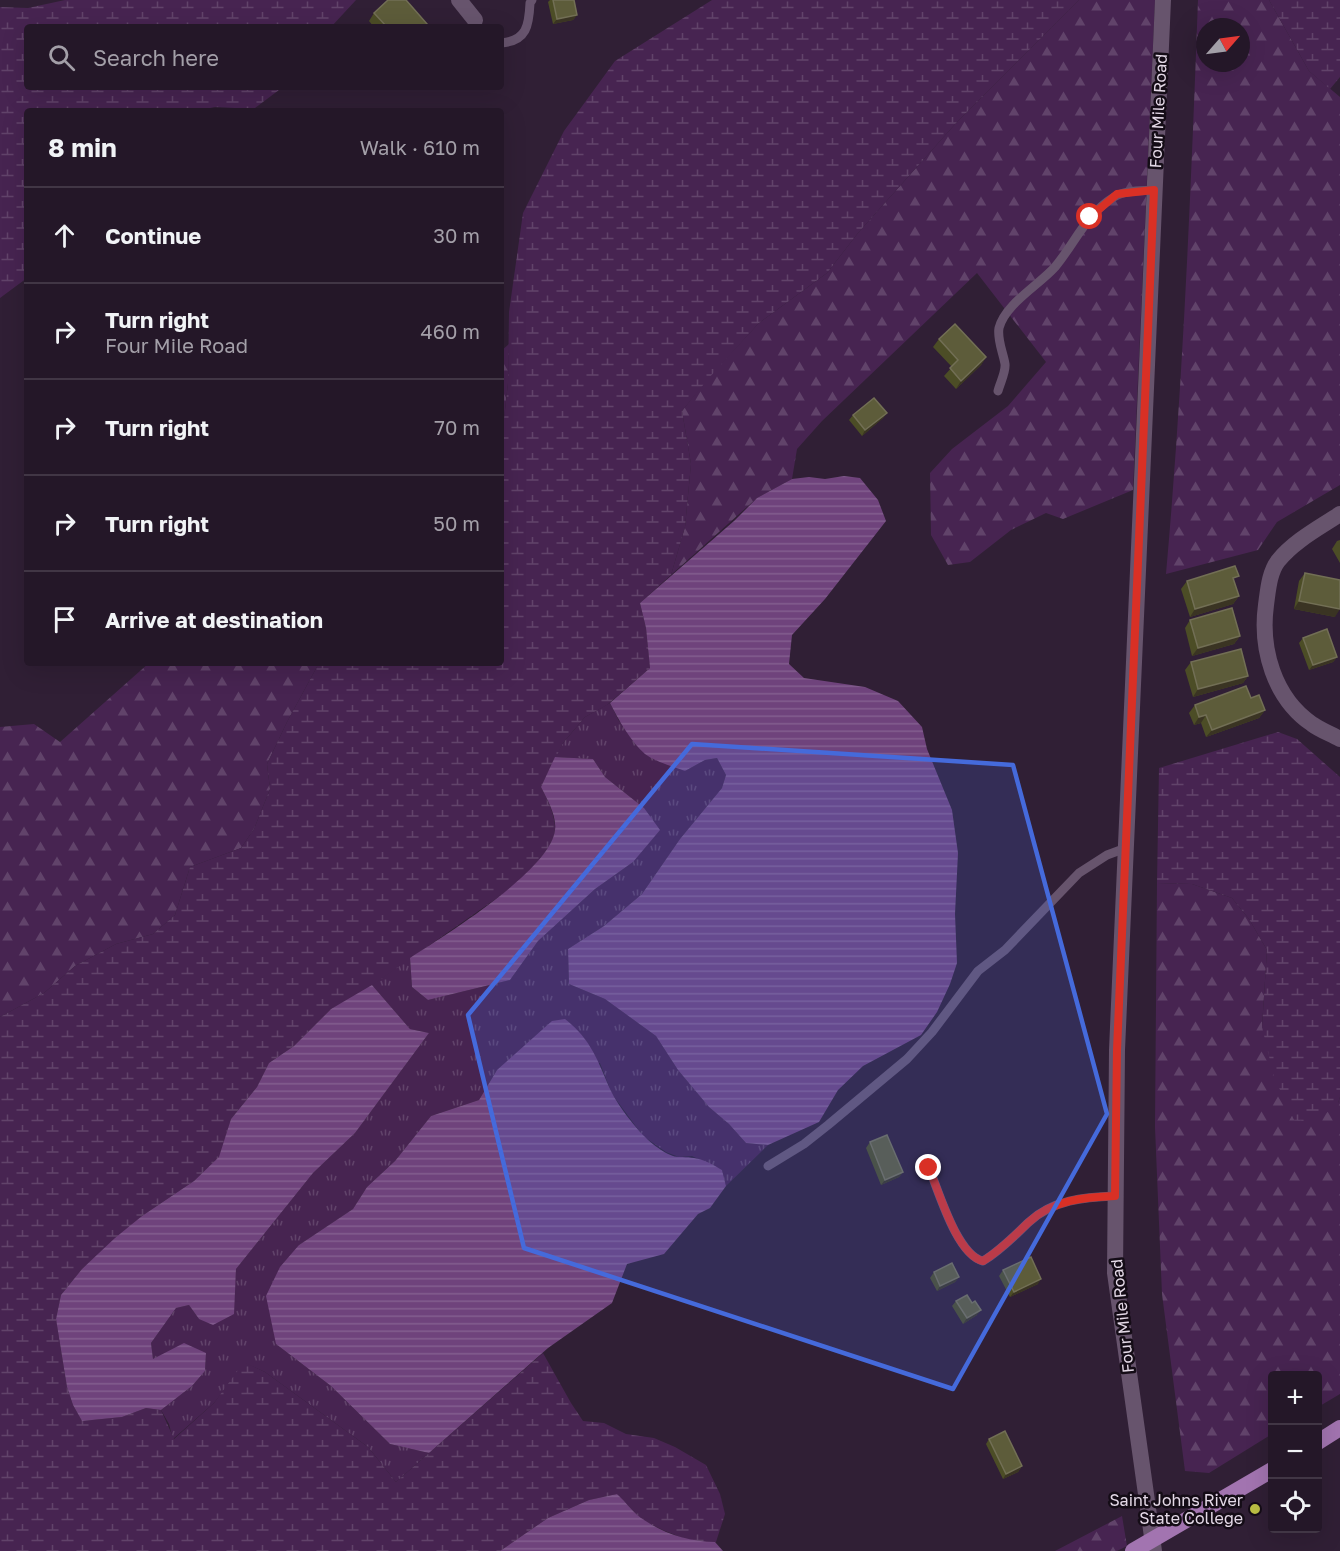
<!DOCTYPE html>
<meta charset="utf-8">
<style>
:root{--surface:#241728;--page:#302434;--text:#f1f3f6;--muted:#a39fa8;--line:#413645}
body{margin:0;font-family:"Golos Text",sans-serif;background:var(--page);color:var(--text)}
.controls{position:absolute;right:18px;bottom:18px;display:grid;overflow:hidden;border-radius:6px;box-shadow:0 6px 24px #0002}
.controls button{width:54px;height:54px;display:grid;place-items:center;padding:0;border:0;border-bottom:2px solid var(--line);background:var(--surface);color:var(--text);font:30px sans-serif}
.compass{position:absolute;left:1196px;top:18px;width:54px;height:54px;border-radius:50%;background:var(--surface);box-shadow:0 6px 24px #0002;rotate:62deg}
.stop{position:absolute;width:18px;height:18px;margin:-14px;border:4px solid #d93025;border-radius:50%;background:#fff}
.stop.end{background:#d93025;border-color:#fff;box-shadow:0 2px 6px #0008}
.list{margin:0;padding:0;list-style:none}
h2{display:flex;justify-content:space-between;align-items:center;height:78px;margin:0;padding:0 24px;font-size:26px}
h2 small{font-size:20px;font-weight:400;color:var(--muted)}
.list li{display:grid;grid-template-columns:39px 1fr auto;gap:18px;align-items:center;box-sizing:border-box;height:96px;padding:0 24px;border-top:2px solid var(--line)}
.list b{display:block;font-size:22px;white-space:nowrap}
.list p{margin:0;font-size:20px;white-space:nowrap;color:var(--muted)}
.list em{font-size:20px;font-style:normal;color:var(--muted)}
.icon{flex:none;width:33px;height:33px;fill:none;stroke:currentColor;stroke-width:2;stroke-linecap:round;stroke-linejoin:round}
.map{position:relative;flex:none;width:1340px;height:1551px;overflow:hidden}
.search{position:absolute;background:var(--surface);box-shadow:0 6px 24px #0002;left:24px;top:24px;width:480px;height:66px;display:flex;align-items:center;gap:15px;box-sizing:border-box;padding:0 21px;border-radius:6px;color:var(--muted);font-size:22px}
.panel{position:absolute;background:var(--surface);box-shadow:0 6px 24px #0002;left:24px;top:108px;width:480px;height:558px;border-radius:6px}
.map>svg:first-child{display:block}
.grass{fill:url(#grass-tufts)}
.forest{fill:url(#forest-firs);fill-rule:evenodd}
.wetland{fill:url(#wetland-marsh)}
.water{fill:url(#water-rules)}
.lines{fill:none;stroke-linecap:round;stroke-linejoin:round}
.service{stroke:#67546d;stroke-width:9}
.minor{stroke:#67546d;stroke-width:16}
.secondary{stroke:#67546d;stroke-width:16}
.primary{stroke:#a274b0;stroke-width:16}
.wall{fill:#4c4d26}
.shaded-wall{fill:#3a3423}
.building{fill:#5d5c3a;stroke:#726f55;stroke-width:1.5}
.route{stroke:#d93025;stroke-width:8}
.marked{fill:#456adb;fill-opacity:0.2;stroke:#456adb;stroke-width:4.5;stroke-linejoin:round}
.poi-dot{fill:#bcbf44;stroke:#140c16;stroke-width:2}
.labels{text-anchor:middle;stroke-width:5;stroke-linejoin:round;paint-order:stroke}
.street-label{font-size:16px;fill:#e4d9e7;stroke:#140c16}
.poi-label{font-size:16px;fill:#e4d9e7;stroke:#140c16;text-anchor:end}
</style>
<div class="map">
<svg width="1340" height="1551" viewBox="0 0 1340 1551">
<defs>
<pattern id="grass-tufts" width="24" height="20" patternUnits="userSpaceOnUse" patternTransform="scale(1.5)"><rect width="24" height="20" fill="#472451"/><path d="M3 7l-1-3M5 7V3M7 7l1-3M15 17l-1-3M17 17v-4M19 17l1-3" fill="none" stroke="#61436a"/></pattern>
<pattern id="forest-firs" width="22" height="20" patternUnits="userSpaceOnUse" patternTransform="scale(1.5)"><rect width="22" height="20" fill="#472451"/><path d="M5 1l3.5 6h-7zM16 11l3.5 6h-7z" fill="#61436a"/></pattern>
<pattern id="wetland-marsh" width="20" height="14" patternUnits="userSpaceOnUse" patternTransform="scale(1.5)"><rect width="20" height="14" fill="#472451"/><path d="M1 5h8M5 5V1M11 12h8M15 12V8" fill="none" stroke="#61436a"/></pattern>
<pattern id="water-rules" width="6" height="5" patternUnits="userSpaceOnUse" patternTransform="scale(1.5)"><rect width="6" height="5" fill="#6f437c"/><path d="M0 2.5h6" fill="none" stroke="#835e8f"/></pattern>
</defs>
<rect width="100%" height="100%" fill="#301f35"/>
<path class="grass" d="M610 703 619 721 685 771 705 760 717 758 726 775 722 788 680 839 642 894 604 926 568 949 569 984 605 999 656 1036 678 1070 709 1107 729 1124 746 1143 768 1145 726 1186 722 1170 692 1156 679 1157 666 1152 643 1136 612 1094 600 1063 497 1070 479 1100 431 1116 395 1161 367 1187 353 1209 299 1245 276 1344 331 1386 390 1444 429 1453 396 1482 368 1447 265 1372 245 1363 214 1403 173 1439 169 1424 161 1410 192 1386 205 1371 206 1353 153 1359 151 1343 176 1308 189 1305 199 1319 233 1314 236 1269 313 1173 355 1133 429 1033 410 1029 372 985 410 958 412 987 428 1000 510 980 538 941 595 889 633 862 644 808 605 777 593 759 555 757 563 743 585 717Z"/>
<path class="forest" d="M1079 0H1155L1133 490 1063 519 1046 513 1011 530 970 562 948 565 931 535 930 473 952 449 1008 406 1046 362 977 273 822 421 797 449 792 479 757 498 671 575 685 527 691 464 682 411 707 379 759 323 827 273 858 233 957 122Z
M1198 0H1269L1309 71 1340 97V485L1277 522 1258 550 1166 574C1183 383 1191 191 1198 0ZM1205 27H1241V63H1205Z
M509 344 508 383 501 445V351Z
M149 663H319L287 722 267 764 270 789 254 829 241 848 190 867 175 915 153 934 116 944 75 966 44 993 0 1017V727L34 724 60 742Z
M1157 883 1192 884 1232 898 1249 919 1267 950 1262 1027 1338 1103 1340 1097V1394L1318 1407V1376H1272V1434L1209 1473 1185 1471 1162 1294 1155 1127Z
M1122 1516 1127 1546 1117 1551H1055Z"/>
<path class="wetland" d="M65 0H356L331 27H27V87H283L251 111H243L235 108 215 107 195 111H27V278L0 298V7L28 8Z
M712 0H1079L957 122 858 233 827 273 759 323 708 379 682 411 691 464 685 527 671 575 640 603 646 628 650 668 607 705 585 717 563 743 541 787C547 799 554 812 555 826 557 846 526 874 513 887L364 991 331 1009 294 1046 269 1063 257 1087 231 1119 220 1157 194 1181 142 1216 82 1269 61 1295 56 1319 67 1387 73 1405 82 1421 122 1417 146 1408 161 1410 174 1439 214 1403 244 1362 265 1372 368 1447 396 1482 543 1353 571 1403 583 1421 604 1423 626 1434 654 1438 675 1447 706 1465 720 1494 725 1514 716 1542H693L665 1531 642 1520 617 1494 589 1500 548 1518 500 1551H0V1017L44 993 75 966 116 944 153 934 175 915 190 867 241 848 254 829 270 789 267 764 287 722 319 663H501V446L508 383 509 312 523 213 564 131 615 61Z
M1269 0H1340V77L1330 89 1309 71Z
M1278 732 1297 739 1340 777V1097L1338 1103 1316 1122 1294 1120 1274 1077 1262 1027 1267 950 1249 919 1232 898 1192 884 1157 883 1159 768Z"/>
<path class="water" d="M844 476 860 478 878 500 886 521 825 599 792 635 789 664 804 678 865 687 898 701 922 727 927 749 952 810 958 853 955 914 957 963 950 984 937 1012 921 1035 863 1066 838 1090 819 1122 768 1145 746 1143 729 1124 709 1107 678 1070 656 1036 605 999 569 984 568 949 604 926 642 894 680 839 722 788 726 775 717 758 705 760 685 771C672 766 656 762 645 754 631 742 618 719 610 703L650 668 646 628 640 603 734 521 757 498 792 479 809 477 825 479Z
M555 757 593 759 605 777 644 808 660 830 633 862 595 889 538 941 510 980 428 1000 412 987 410 958C445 935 550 871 555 830 557 816 547 799 541 787Z
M372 985 410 1029 429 1033 355 1133 313 1173 236 1269 234 1314 213 1325 199 1319 189 1305 176 1308 151 1343 153 1359 184 1343 206 1353 205 1371 192 1386 161 1410 146 1408 122 1417 82 1421 73 1405 67 1387 56 1319 61 1295 82 1269 115 1238 142 1216 194 1181 219 1157 231 1119 257 1087 269 1063 294 1046 331 1009Z
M565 1019C592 1040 598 1062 611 1091 617 1104 634 1126 644 1136 652 1144 668 1157 679 1157 698 1157 705 1160 722 1170L726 1186 710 1208 698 1214 664 1254 627 1264 612 1303 548 1348 429 1453 390 1444 331 1386 276 1344 266 1296 280 1267 299 1245 353 1209 367 1187 395 1161 431 1116 479 1100 497 1070 552 1021Z
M617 1494C626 1502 634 1514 644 1520 665 1534 690 1542 715 1542L723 1551H500L548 1518 589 1500Z"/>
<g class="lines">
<path class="service" d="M501 43C527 41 529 25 530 3L532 0
M998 391C1000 383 1006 372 1005 364 1003 352 997 340 999 328 1005 304 1039 285 1055 267 1075 243 1086 214 1114 197 1125 190 1141 191 1154 190
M768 1166 804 1144 828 1125 907 1059 932 1032 978 971 1005 950 1079 873 1107 855 1126 848
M929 1168C939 1192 957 1255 983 1261 1001 1250 1013 1237 1029 1222 1052 1200 1085 1197 1115 1196"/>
<path class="minor" d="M459 0 475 20
M1340 514C1319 528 1294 541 1278 561 1269 573 1268 591 1266 605 1260 649 1274 698 1312 724 1320 730 1331 734 1340 739"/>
<path class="secondary" d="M1154 1551 1115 1273 1117 1050 1163 0"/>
<path class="primary" d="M1318 1442 1340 1428
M1133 1551 1272 1470"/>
</g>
<path class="wall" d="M550 0H574L577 15 573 20 553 24 548 2Z
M374 13 426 27H374L369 21Z
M939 339 986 357 981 365 956 389 944 376 952 367 933 347Z
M887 413 883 418 862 436 849 420 853 415Z
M1340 540V563L1332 549 1337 541Z
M1305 573 1335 617 1294 609 1299 581Z
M1187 581 1234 582 1239 596 1233 604 1190 617 1181 589Z
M1190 620 1240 636 1234 644 1192 656 1185 628Z
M1303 638 1337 657 1333 662 1309 670 1299 643Z
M1191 662 1248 676 1243 683 1193 697 1185 670Z
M1251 698 1265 710 1259 718 1206 737 1201 723 1194 725 1189 713 1195 705Z
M870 1142 903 1172 899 1177 881 1185 866 1148Z
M1003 1270 1038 1284 1010 1297 999 1276Z
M934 1272 959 1277 955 1282 937 1291 930 1278Z
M956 1301 972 1303 977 1315 963 1324 952 1306Z
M989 1439 1022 1466 1018 1472 1003 1479 986 1444Z"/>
<path class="shaded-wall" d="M577 15 573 20 553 24 557 19Z
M986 357 981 365 956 389 961 381Z
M887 413 883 418 862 436 865 430Z
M1239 596 1233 604 1190 617 1195 609Z
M1299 601 1340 609 1335 617 1294 609Z
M1240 636 1234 644 1192 656 1198 648Z
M1337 657 1333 662 1309 670 1313 665Z
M1248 676 1243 683 1193 697 1198 689Z
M1265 710 1259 718 1206 737 1212 730Z
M1206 715 1201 723 1194 725 1199 717Z
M903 1172 899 1177 881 1185 885 1180Z
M959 1277 955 1282 937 1291 940 1286Z
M1041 1279 1038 1284 1010 1297 1014 1292Z
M981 1310 977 1315 963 1324 967 1318Z
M1022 1466 1018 1472 1003 1479 1006 1474Z"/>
<path class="building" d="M388 0H406L428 25 425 27H387L374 13Z
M553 0H574L577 15 557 19Z
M955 324 986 357 961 381 950 368 958 360 939 339Z
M874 398 887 413 865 430 853 415Z
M1235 566 1239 576 1233 578 1239 596 1195 609 1187 581Z
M1305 573 1340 580V609L1299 601Z
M1232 608 1240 636 1198 648 1190 620Z
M1327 629 1337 657 1313 665 1303 638Z
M1241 649 1248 676 1198 689 1191 662Z
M1246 686 1251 698 1259 695 1265 710 1212 730 1206 715 1199 717 1195 705Z
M887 1135 903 1172 885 1180 870 1142Z
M1031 1257 1041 1279 1014 1292 1003 1270Z
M952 1263 959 1277 940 1286 934 1272Z
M967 1295 972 1303 975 1301 981 1310 967 1318 956 1301Z
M1005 1431 1022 1466 1006 1474 989 1439Z"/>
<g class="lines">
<path class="route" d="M929 1168C939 1192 957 1255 983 1261 1001 1250 1013 1237 1029 1222 1052 1200 1085 1197 1115 1196L1117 1050 1154 190 1117 194 1090 217"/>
</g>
<path class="marked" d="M692 744 1013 765 1107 1114 953 1389 524 1248 468 1015Z"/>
<circle class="poi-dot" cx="1255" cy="1509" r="6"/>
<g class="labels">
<g class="street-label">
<text transform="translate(1158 111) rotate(-87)" y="6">Four Mile Road</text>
<text transform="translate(1122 1316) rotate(-96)" y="6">Four Mile Road</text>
</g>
<g class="poi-label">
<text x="1243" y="1506">Saint Johns River<tspan x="1243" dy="18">State College</tspan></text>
</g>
</g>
</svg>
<div class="controls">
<button>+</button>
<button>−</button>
<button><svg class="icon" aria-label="locate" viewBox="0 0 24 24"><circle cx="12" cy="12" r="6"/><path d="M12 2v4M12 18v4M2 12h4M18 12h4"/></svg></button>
</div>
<svg class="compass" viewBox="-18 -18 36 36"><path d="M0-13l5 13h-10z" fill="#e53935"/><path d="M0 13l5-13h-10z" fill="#a39fa8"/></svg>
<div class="stop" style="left:1090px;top:217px"></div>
<div class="stop end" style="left:929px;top:1168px"></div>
<div class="search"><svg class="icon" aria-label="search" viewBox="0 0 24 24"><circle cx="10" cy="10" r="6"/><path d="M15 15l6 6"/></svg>Search here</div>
<section class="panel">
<h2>8 min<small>Walk · 610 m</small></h2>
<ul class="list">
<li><svg class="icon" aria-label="ahead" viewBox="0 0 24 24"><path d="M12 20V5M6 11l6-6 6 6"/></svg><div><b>Continue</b></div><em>30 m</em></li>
<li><svg class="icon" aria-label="right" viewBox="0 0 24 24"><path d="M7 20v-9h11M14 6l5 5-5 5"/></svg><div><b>Turn right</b><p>Four Mile Road</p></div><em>460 m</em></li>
<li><svg class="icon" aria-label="right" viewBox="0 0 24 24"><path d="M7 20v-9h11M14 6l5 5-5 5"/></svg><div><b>Turn right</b></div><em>70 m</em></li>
<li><svg class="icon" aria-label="right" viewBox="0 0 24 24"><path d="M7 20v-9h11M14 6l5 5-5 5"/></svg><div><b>Turn right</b></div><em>50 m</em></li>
<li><svg class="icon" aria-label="arrive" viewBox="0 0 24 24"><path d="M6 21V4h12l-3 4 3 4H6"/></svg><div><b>Arrive at destination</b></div></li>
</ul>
</section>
</div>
